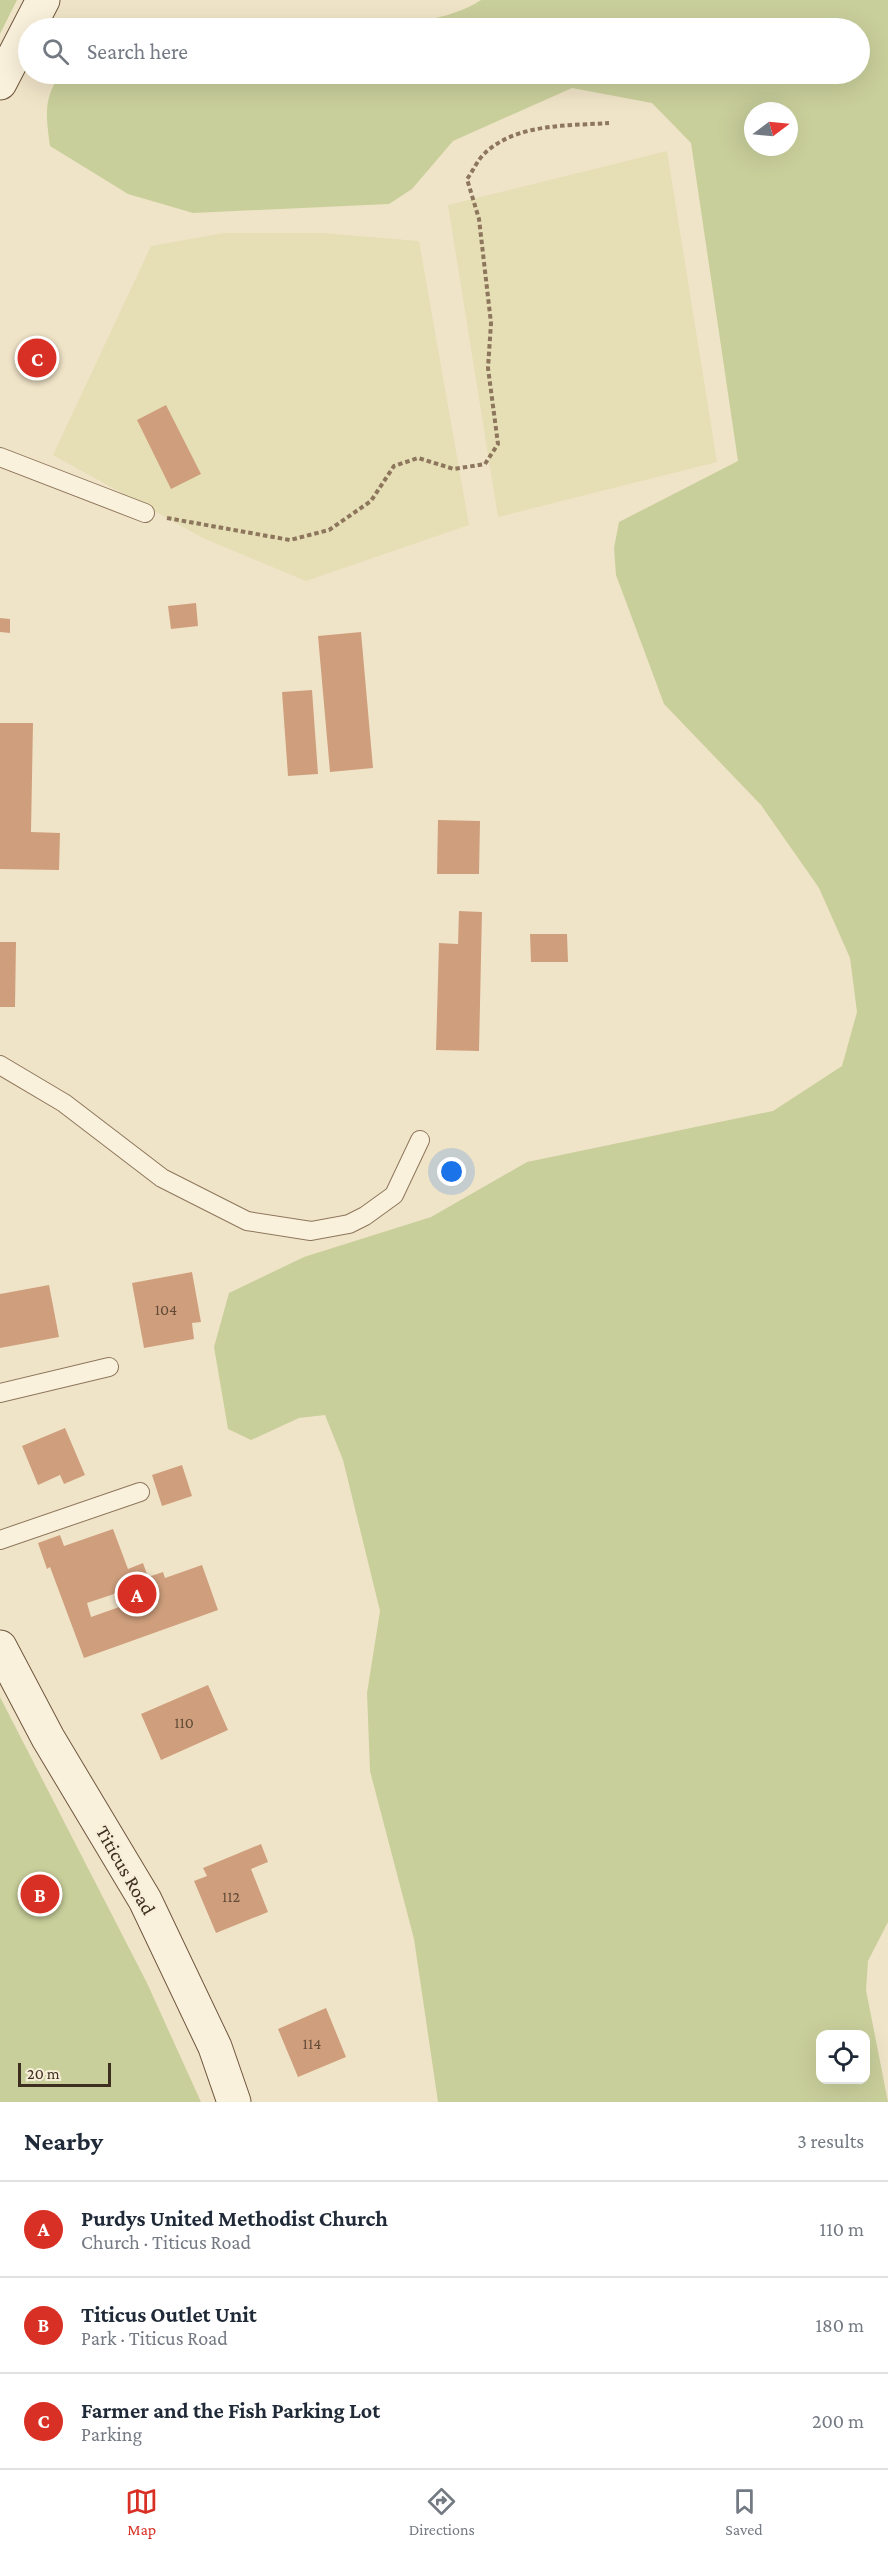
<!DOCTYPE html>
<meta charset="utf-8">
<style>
:root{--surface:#fff;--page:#f6f6f7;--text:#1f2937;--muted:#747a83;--line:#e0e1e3;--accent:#d93025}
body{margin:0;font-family:"Crimson Pro",serif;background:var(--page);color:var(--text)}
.controls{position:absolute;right:18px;bottom:18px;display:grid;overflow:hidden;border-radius:12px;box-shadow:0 6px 24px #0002}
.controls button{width:54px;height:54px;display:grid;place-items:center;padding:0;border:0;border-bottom:2px solid var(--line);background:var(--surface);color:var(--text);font:30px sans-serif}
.compass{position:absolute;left:744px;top:102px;width:54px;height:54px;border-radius:50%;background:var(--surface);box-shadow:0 6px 24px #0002;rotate:74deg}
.scale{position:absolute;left:18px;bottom:15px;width:93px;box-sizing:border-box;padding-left:6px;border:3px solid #3d2e20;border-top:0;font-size:16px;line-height:21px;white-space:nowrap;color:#3d2e20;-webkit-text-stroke:4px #f7eed8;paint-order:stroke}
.you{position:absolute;left:452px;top:1172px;width:21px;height:21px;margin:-15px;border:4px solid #fff;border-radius:50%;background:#1a73e8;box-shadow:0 0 0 9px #1a73e833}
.badge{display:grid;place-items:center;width:39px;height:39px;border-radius:50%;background:var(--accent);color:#fff;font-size:20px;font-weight:700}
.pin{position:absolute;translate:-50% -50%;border:3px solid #fff;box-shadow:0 2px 6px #0006}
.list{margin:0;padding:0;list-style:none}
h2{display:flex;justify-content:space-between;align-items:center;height:78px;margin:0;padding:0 24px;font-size:26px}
h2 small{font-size:20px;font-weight:400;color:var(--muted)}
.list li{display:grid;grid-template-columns:39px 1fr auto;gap:18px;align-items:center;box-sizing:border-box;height:96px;padding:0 24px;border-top:2px solid var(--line)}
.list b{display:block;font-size:22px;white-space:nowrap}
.list p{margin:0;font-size:20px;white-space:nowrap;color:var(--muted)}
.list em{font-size:20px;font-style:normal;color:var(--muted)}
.icon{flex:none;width:33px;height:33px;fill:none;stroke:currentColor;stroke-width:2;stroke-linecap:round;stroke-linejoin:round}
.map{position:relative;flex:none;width:888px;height:2102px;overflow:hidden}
.search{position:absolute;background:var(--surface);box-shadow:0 6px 24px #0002;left:18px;right:18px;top:18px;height:66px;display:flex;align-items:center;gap:15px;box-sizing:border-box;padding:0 21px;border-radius:33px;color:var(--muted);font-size:22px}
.sheet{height:366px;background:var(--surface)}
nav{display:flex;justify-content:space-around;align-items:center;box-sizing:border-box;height:84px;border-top:2px solid var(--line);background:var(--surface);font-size:16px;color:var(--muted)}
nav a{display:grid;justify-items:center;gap:3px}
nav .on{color:var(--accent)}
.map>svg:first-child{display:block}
.farmland{fill:#e6deb5}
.green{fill:#c9cf9b;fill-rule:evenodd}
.building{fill:#cf9f7d;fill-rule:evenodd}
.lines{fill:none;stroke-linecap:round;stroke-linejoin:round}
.service-casing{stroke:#8d765c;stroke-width:20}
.secondary-casing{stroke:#6f573f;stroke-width:35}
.path{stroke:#8d765c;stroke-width:4;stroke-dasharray:4.5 3;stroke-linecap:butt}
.service{stroke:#faf1dc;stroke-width:18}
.secondary{stroke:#faf1dc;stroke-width:33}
.labels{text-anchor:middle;stroke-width:5;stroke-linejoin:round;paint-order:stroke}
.number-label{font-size:16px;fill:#624a37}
.street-label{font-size:20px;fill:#3d2e20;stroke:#f7eed8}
</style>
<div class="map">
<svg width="888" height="2102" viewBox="0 0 888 2102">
<rect width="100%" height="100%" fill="#f0e4c8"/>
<path class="farmland" d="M667 151 717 462 498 517 448 205Z
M224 233H322L419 241 469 525 306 581 203 538 53 455 151 246Z"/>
<path class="green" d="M0 0H17L0 34Z
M481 0H888V1922L868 1961 866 1990 888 2102H438L414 1939 370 1771 367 1693 380 1611 343 1460 325 1415 299 1418 251 1440 228 1429 214 1347 229 1293 304 1257 431 1217 527 1162 773 1111 842 1066 857 1012 850 958 819 888 761 805 664 704 616 575 614 548 619 522 738 461 691 143 652 103 572 88 453 141 412 189 389 204 193 213 128 194 50 146C46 116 43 100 60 74H860V28H380C413 22 452 19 481 0ZM753 111H789V147H753ZM866 2034V2080H820V2034Z
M0 1697 147 1983 201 2102H0Z"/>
<path class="building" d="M166 405 201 474 171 489 137 420Z
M196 603 198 626 171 629 168 606Z
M0 618 10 619V633L0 632Z
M361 632 373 768 330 772 318 636Z
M312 690 318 774 288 776 282 692Z
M0 723H33L31 832 60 833 59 870 0 869Z
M438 820 480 821 479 874H437Z
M459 911 482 912 479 1051 436 1050 439 943 458 944Z
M530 934H567L568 962H531Z
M0 942H16L15 1007H0Z
M192 1272 201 1322 192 1323 194 1339 144 1348 132 1283Z
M49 1285 59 1337 0 1348V1294Z
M65 1428 85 1475 64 1484 60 1475 38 1485 22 1446Z
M182 1465 192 1496 162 1506 152 1475Z
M113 1529 128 1569 143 1563 148 1577 163 1572 165 1578 202 1565 218 1610 84 1658 50 1567 47 1569 38 1543 60 1535 64 1546ZM120 1592 125 1605 91 1617 87 1603Z
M208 1685 228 1730 161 1760 141 1714Z
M261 1844 268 1862 251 1869 268 1912 216 1933 194 1881 207 1876 203 1868Z
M326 2008 346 2057 298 2077 278 2029Z"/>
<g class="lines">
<g class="service-casing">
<path id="service" d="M0 457 145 513
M0 1065 64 1103 162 1178 247 1221 311 1231 349 1224 365 1216 394 1195 420 1140
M0 1393 109 1367
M0 1540 140 1492"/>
</g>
<g class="secondary-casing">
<path id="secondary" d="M0 83 43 0
M0 1647 48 1738 145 1900 215 2047 234 2102"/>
</g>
<path class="path" d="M167 518 290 540 329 530 371 501 394 466 418 458 454 469 485 464 498 444 488 368 491 323 479 219 467 179C473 171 478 159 485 153 517 123 568 126 609 123"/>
<use href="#service" class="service"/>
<use href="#secondary" class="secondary"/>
</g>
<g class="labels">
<g class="number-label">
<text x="166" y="1315">104</text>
<text x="184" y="1728">110</text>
<text x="231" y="1902">112</text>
<text x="312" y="2049">114</text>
</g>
<g class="street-label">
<text transform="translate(126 1870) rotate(60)" y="7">Titicus Road</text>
</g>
</g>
</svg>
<div class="controls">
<button><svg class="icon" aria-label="locate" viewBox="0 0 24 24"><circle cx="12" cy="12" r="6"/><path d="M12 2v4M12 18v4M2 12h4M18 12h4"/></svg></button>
</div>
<svg class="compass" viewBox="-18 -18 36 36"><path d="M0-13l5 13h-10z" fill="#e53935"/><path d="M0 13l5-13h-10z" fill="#747a83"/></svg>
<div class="scale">20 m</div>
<div class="you"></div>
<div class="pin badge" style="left:137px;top:1594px">A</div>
<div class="pin badge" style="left:40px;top:1894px">B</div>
<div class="pin badge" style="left:37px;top:358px">C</div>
<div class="search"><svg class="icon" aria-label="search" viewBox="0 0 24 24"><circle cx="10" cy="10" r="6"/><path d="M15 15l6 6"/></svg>Search here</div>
</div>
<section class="sheet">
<h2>Nearby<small>3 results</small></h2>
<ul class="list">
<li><span class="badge">A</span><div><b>Purdys United Methodist Church</b><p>Church · Titicus Road</p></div><em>110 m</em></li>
<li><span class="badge">B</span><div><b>Titicus Outlet Unit</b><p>Park · Titicus Road</p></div><em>180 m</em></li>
<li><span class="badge">C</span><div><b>Farmer and the Fish Parking Lot</b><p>Parking</p></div><em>200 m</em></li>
</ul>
</section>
<nav>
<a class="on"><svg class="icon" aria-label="map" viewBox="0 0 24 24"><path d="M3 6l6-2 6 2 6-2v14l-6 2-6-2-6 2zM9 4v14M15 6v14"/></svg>Map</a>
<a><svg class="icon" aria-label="directions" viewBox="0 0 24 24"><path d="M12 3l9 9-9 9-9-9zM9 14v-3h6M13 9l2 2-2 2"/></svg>Directions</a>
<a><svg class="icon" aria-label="saved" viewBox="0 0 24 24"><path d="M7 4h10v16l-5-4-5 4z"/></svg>Saved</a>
</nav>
